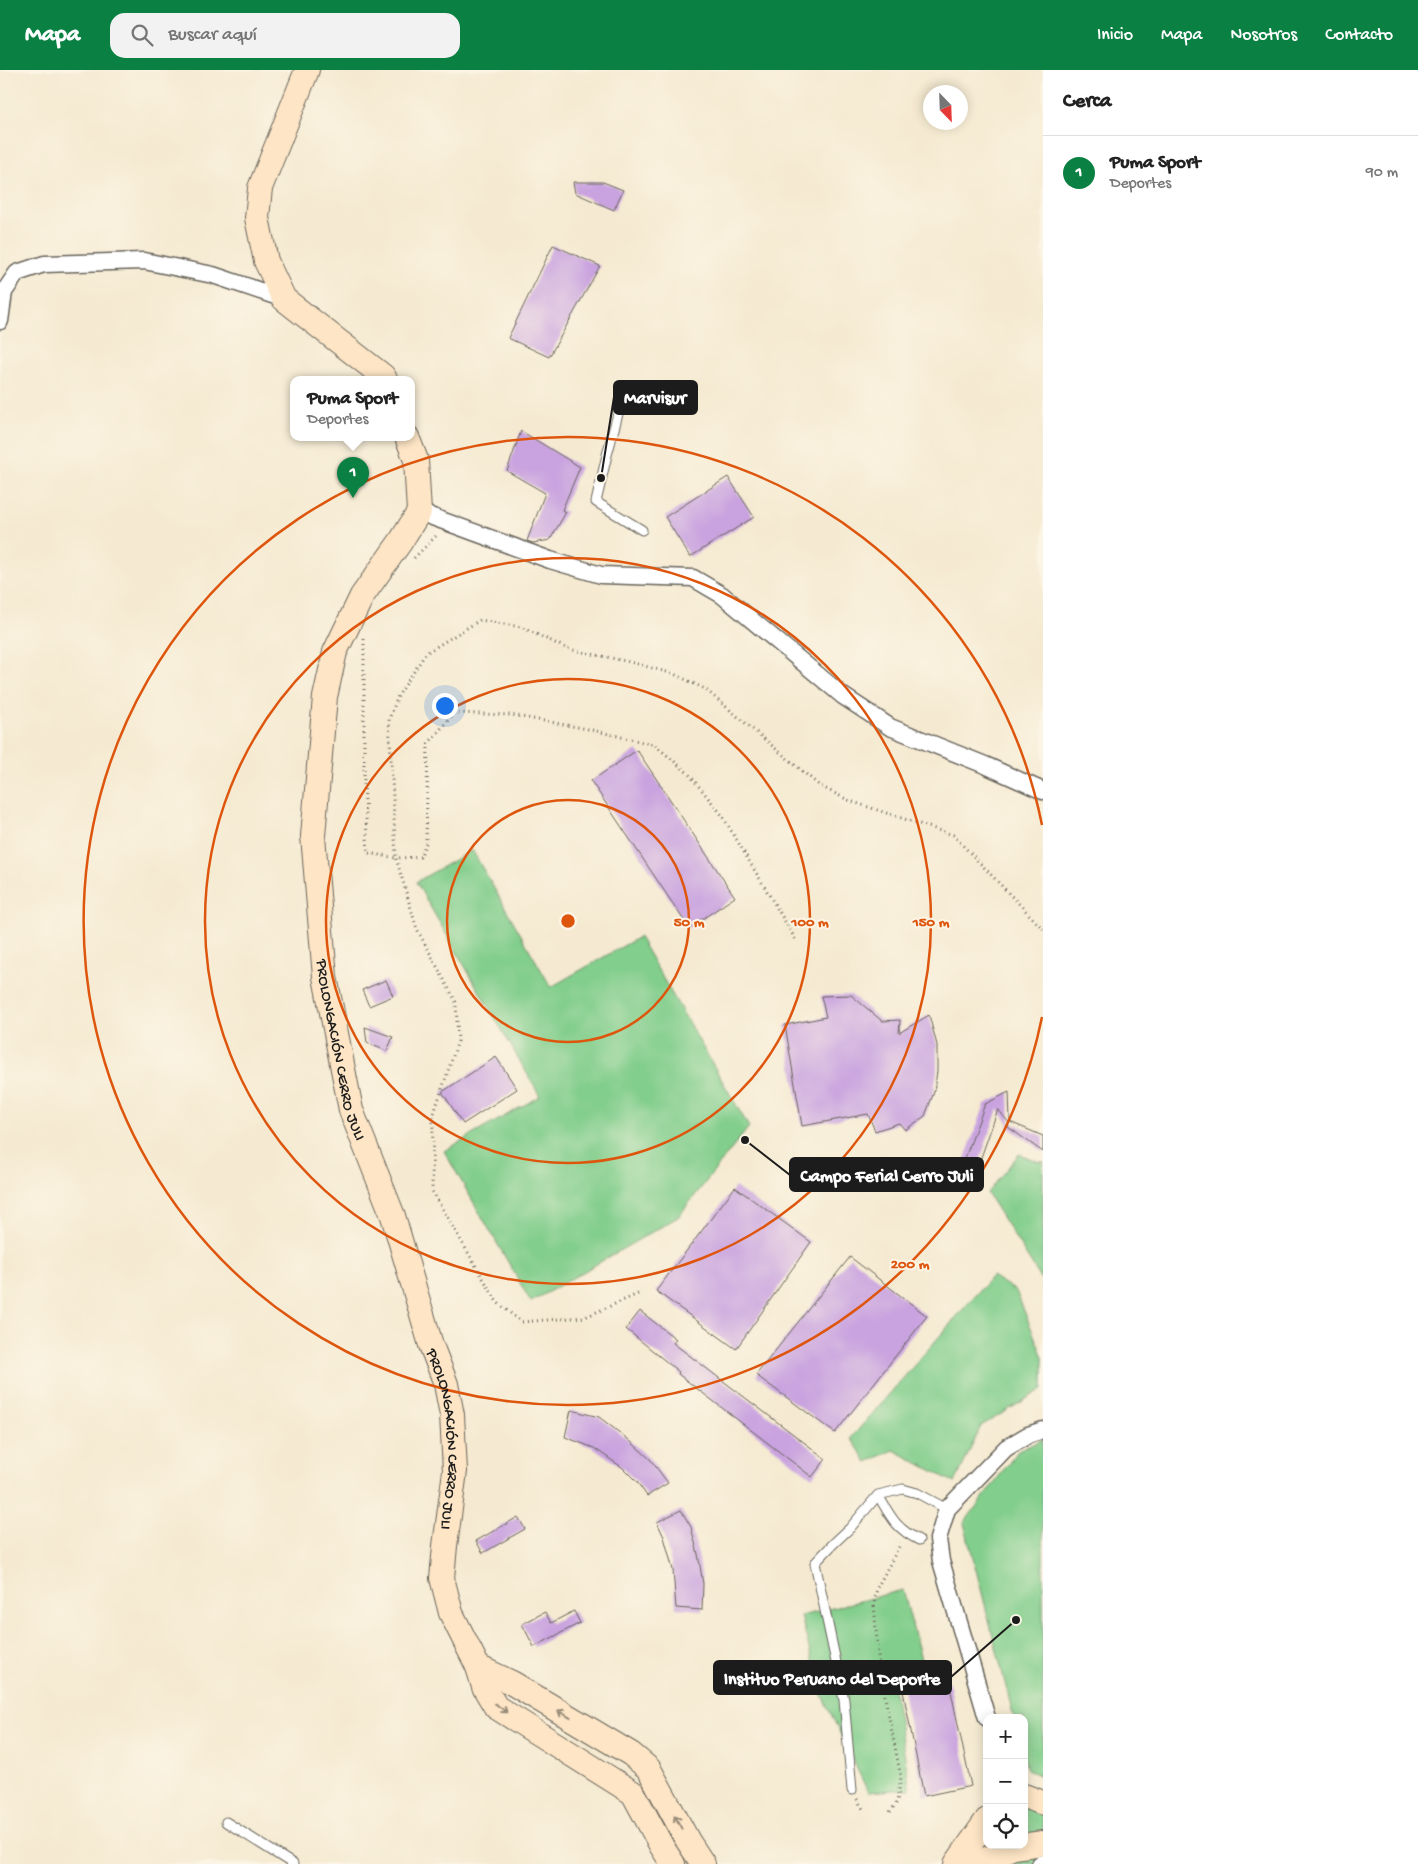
<!DOCTYPE html>
<html lang="es">
<meta charset="utf-8">
<style>
:root{--surface:#fff;--page:#f2f2f2;--text:#222;--muted:#767676;--line:#e0e0e0;--accent:#0b8043}
body{margin:0;font-family:"Gochi Hand",sans-serif;background:var(--page);color:var(--text)}
.controls{position:absolute;right:15px;bottom:15px;display:grid;overflow:hidden;border-radius:10px;box-shadow:0 2px 12px #0003}
.controls button{width:45px;height:45px;display:grid;place-items:center;padding:0;border:0;border-bottom:1px solid var(--line);background:var(--surface);color:var(--text);font:25px sans-serif}
.compass{position:absolute;left:923px;top:15px;width:45px;height:45px;border-radius:50%;background:var(--surface);box-shadow:0 2px 12px #0003;rotate:157deg}
.you{position:absolute;left:444px;top:635px;width:18px;height:18px;margin:-12px;border:4px solid #fff;border-radius:50%;background:#1a73e8;box-shadow:0 0 0 8px #1a73e833}
.badge{display:grid;place-items:center;width:32px;height:32px;border-radius:50%;background:var(--accent);color:#fff;font-size:16px;font-weight:700}
.pin{position:absolute;translate:-50% -41px;filter:drop-shadow(0 1px 2px #0008)}
.pin::after{content:'';position:absolute;top:26px;width:18px;height:15px;background:inherit;clip-path:polygon(0 0,100% 0,50% 100%)}
.popup{position:absolute;left:290px;top:306px;width:125px;height:65px;box-sizing:border-box;display:grid;place-content:center;border-radius:10px;background:var(--surface);filter:drop-shadow(0 1px 4px #0005);font-size:16px;white-space:nowrap;color:var(--muted)}
.popup b{font-size:19px;color:var(--text)}
.popup::after{content:'';position:absolute;left:50%;top:100%;margin-left:-10px;border:10px solid transparent;border-top-color:var(--surface)}
.list{margin:0;padding:0;list-style:none}
h2{display:flex;justify-content:space-between;align-items:center;height:65px;margin:0;padding:0 20px;font-size:21px}
h2 small{font-size:16px;font-weight:400;color:var(--muted)}
.list li{display:grid;grid-template-columns:32px 1fr auto;gap:15px;align-items:center;box-sizing:border-box;height:75px;padding:0 20px;border-top:1px solid var(--line)}
.list b{display:block;font-size:19px;white-space:nowrap}
.list p{margin:0;font-size:16px;white-space:nowrap;color:var(--muted)}
.list em{font-size:16px;font-style:normal;color:var(--muted)}
.icon{flex:none;width:28px;height:28px;fill:none;stroke:currentColor;stroke-width:2;stroke-linecap:round;stroke-linejoin:round}
.map{position:relative;flex:none;width:1043px;height:1794px;overflow:hidden}
header{display:flex;align-items:center;gap:30px;box-sizing:border-box;height:70px;padding:0 25px;background:var(--accent);color:#fff}
header strong{font-size:24px}
nav{display:flex;gap:28px;margin-inline-start:auto;font-size:18px}
.search{width:350px;height:45px;background:var(--page);display:flex;align-items:center;gap:12px;box-sizing:border-box;padding:0 18px;border-radius:15px;color:var(--muted);font-size:19px}
main{display:flex}
aside{flex:1;background:var(--surface)}
.map>svg:first-child{display:block}
.green{fill:#82ce8c;stroke:#4f7554}
.building{fill:#c9a3df}
.lines{fill:none;stroke-linecap:round;stroke-linejoin:round}
.lane-casing{stroke:#68645b;stroke-width:11}
.street-casing{stroke:#68645b;stroke-width:19}
.secondary-casing{stroke:#68645b;stroke-width:26}
.path{stroke:#68645b;stroke-width:3;stroke-dasharray:1 4;stroke-linecap:butt}
.lane{stroke:#fff;stroke-width:9}
.street{stroke:#fff;stroke-width:16}
.secondary{stroke:#fde5c5;stroke-width:24}
.oneway{stroke:#988b79}
.ring{fill:none;stroke:#de560d;stroke-width:2.5}
.labels{text-anchor:middle;stroke-width:4;stroke-linejoin:round;paint-order:stroke}
.street-label{font-size:16px;fill:#1c1c1c;stroke:#fcf5e5}
.centre{fill:#de560d;stroke:#fcf5e5;stroke-width:2.5}
.ring-label{font-size:15px;text-anchor:middle;font-weight:bold;fill:#de560d;stroke:#fcf5e5;stroke-width:4;stroke-linejoin:round;paint-order:stroke}
.leader{fill:none;stroke:#1c1c1c;stroke-width:2}
.callout-dot{fill:#1c1c1c;stroke:#fcf5e5;stroke-width:2}
.callout{fill:#1c1c1c;stroke:#1c1c1c;stroke-width:2}
.callout-label{font-size:18px;text-anchor:middle;font-weight:bold;fill:#fff}
</style>
<header>
<strong>Mapa</strong>
<div class="search"><svg class="icon" aria-label="search" viewBox="0 0 24 24"><circle cx="10" cy="10" r="6"/><path d="M15 15l6 6"/></svg>Buscar aquí</div>
<nav><a>Inicio</a><a>Mapa</a><a>Nosotros</a><a>Contacto</a></nav>
</header>
<main>
<div class="map">
<svg width="1043" height="1794" viewBox="0 0 1043 1794">
<rect width="100%" height="100%" fill="#fcf5e5"/>
<filter id="ink" filterUnits="userSpaceOnUse"><feTurbulence type="fractalNoise" baseFrequency=".02" numOctaves="2"/><feDisplacementMap in="SourceGraphic" scale="10" xChannelSelector="R" yChannelSelector="G"/><feConvolveMatrix kernelMatrix="1 2 1 2 8 2 1 2 1" color-interpolation-filters="sRGB"/></filter>
<filter id="wash" filterUnits="userSpaceOnUse"><feTurbulence type="fractalNoise" baseFrequency=".0096" numOctaves="4" result="noise"/><feDisplacementMap in="SourceGraphic" scale="20" xChannelSelector="R" yChannelSelector="G"/><feGaussianBlur stdDeviation="1.12" result="paint"/><feColorMatrix in="noise" values="0 0 0 0 0 0 0 0 0 0 0 0 0 0 0 0 0 1.4 0 .05"/><feComposite in="paint" operator="in"/></filter>
<g filter="url(#wash)">
<rect width="100%" height="100%" fill="#f5ead1"/>
<path class="green" d="M472 780 551 917 639 867 749 1057 678 1147 531 1232 444 1081 540 1026 416 812Z
M1019 1084 1040 1092 1043 1091V1212L987 1123Z
M992 1206 1016 1221 1043 1287V1319L981 1356 955 1413 894 1380 867 1392 851 1368Z
M1043 1369V1707L1027 1700 1024 1687V1648H1014L964 1453 1018 1381Z
M903 1520 922 1593 891 1602 910 1719 868 1722 819 1619 801 1546Z
M1024 1735 1043 1742V1765L1024 1767Z
M1043 1784V1794H1009L1029 1786Z"/>
<g id="blocks">
<path class="building" d="M573 112H603L623 120 614 140 575 123Z
M553 175 600 196 549 287 508 268Z
M521 361 580 397 562 440 566 442 550 470 533 473 527 471 545 423 507 401Z
M728 407 754 447 690 487 665 447Z
M637 680 735 827 689 858 591 711Z
M386 910 393 926 369 936 362 920Z
M851 925 882 951 900 950 899 963 929 945 937 975V1001L934 1022 925 1046 905 1060 899 1053 875 1061 868 1044 802 1056 785 955 826 947 821 926Z
M365 957 393 967 387 981 367 973Z
M496 987 517 1019 463 1054 442 1022Z
M1009 1022 1010 1052 1043 1066V1082L1008 1057 1009 1053 998 1039 978 1096 964 1091 985 1034Z
M735 1117 811 1172 736 1279 656 1221Z
M850 1187 927 1246 835 1363 756 1305Z
M640 1241 676 1269 673 1273 826 1389 812 1407 678 1304 679 1302 626 1259Z
M571 1340 599 1347 629 1370 650 1389 668 1413 647 1426 637 1412 623 1398 594 1378 565 1367Z
M681 1440 691 1457 698 1484 703 1514 702 1540 676 1538 673 1500 664 1467 657 1452Z
M518 1447 525 1459 483 1483 476 1471Z
M574 1541 580 1553 534 1577 522 1554 545 1542 551 1553Z
M949 1612 971 1716 924 1726 903 1621Z"/>
</g>
</g>
<g filter="url(#ink)">
<use href="#blocks" fill-opacity="0" stroke="#68645b" stroke-width="1"/>
<g class="lines">
<g class="lane-casing">
<path id="lane" d="M619 340 607 385 596 432 642 460
M878 1425C891 1447 895 1458 919 1470
M852 1720 844 1630 815 1493 833 1474 850 1458 878 1425 903 1419 917 1423 947 1439
M226 1752 293 1794"/>
</g>
<g class="street-casing">
<path id="street" d="M0 251 4 222 17 203 44 194 144 191 213 205 284 229
M419 442 550 490 601 505 693 508 722 525 843 626 890 657 985 695 1043 721
M987 1648 941 1491 938 1469 947 1439 1006 1378 1028 1365 1043 1360
M1040 1794 1043 1793"/>
</g>
<g class="secondary-casing">
<g id="secondary">
<path d="M307 0 260 118 257 148 266 191 284 229 383 306 385 309"/>
<path id="s1" d="M407 367 416 390 419 442 401 471 362 526 335 582 325 627 313 766 325 907 351 1040 393 1146 431 1275 446 1314 452 1345 455 1401 445 1476 442 1508 451 1543 478 1597 484 1617 496 1637 633 1723 662 1777 673 1794"/>
<path d="M478 1597 512 1613 631 1684 649 1699 688 1771 703 1794"/>
<path d="M1024 1726 1043 1733"/>
<path d="M956 1794 987 1750"/>
<path d="M976 1794 1013 1777 1043 1773"/>
</g>
</g>
<path class="path" d="M414 488 438 464
M364 569V714L368 783 396 788 389 649 398 626 426 583 480 550 521 557 568 579 630 592 674 604 705 619 820 716 850 731 953 765 1043 859
M638 1224 585 1247 521 1252 497 1232 432 1121 433 1046 458 971 456 932 417 859 396 788 420 787 426 773 428 674 454 643 511 645 588 659 655 675 688 703 722 745 797 872
M857 1729 863 1739
M890 1742 897 1732 901 1707 879 1597 874 1534 877 1518 901 1473"/>
<use href="#lane" class="lane"/>
<use href="#street" class="street"/>
<use href="#secondary" class="secondary"/>
</g>
<defs><path id="oneway-shaft" d="M-6 0H5M1.5-3L5.5 0L1.5 3" fill="none" stroke-width="1.6" stroke-linecap="round" stroke-linejoin="round" transform="scale(1.25)"/></defs>
<g class="oneway">
<use href="#oneway-shaft" transform="translate(501 1638) rotate(37)"/>
<use href="#oneway-shaft" transform="translate(564 1644) rotate(-149)"/>
<use href="#oneway-shaft" transform="translate(678 1752) rotate(-118)"/>
</g>
</g>
<g class="ring">
<circle cx="568" cy="851" r="121"/>
<circle cx="568" cy="851" r="242"/>
<circle cx="568" cy="851" r="363"/>
<path d="M1042 947A484 484 0 1 1 1042 755"/>
</g>
<g class="labels">
<g class="street-label">
<text dy="6" stroke="none"><textPath href="#s1" startOffset="642">PROLONGACIÓN CERRO JULI</textPath></text>
<text dy="6" stroke="none"><textPath href="#s1" startOffset="1048">PROLONGACIÓN CERRO JULI</textPath></text>
</g>
</g>
<circle cx="568" cy="851" r="8" class="centre"/>
<g class="ring-label">
<text x="689" y="856">50 m</text>
<text x="810" y="856">100 m</text>
<text x="931" y="856">150 m</text>
<text x="910" y="1198">200 m</text>
</g>
<path class="leader" d="M601 408L614 327M745 1070L790 1105M1016 1550L951 1607"/>
<g class="callout-dot">
<circle cx="601" cy="408" r="5"/>
<circle cx="745" cy="1070" r="5"/>
<circle cx="1016" cy="1550" r="5"/>
</g>
<g class="callout">
<rect x="614" y="311" width="83" height="33" rx="5"/>
<rect x="790" y="1088" width="193" height="33" rx="5"/>
<rect x="714" y="1591" width="237" height="33" rx="5"/>
</g>
<g class="callout-label">
<text x="655" y="333">Marvisur</text>
<text x="887" y="1111">Campo Ferial Cerro Juli</text>
<text x="832" y="1614">Instituo Peruano del Deporte</text>
</g>
</svg>
<div class="controls">
<button>+</button>
<button>−</button>
<button><svg class="icon" aria-label="locate" viewBox="0 0 24 24"><circle cx="12" cy="12" r="6"/><path d="M12 2v4M12 18v4M2 12h4M18 12h4"/></svg></button>
</div>
<svg class="compass" viewBox="-18 -18 36 36"><path d="M0-13l5 13h-10z" fill="#e53935"/><path d="M0 13l5-13h-10z" fill="#767676"/></svg>
<div class="you"></div>
<div class="pin badge" style="left:353px;top:428px">1</div>
<div class="popup"><b>Puma Sport</b>Deportes</div>
</div>
<aside>
<h2>Cerca<small></small></h2>
<ul class="list">
<li><span class="badge">1</span><div><b>Puma Sport</b><p>Deportes</p></div><em>90 m</em></li>
</ul>
</aside>
</main>
